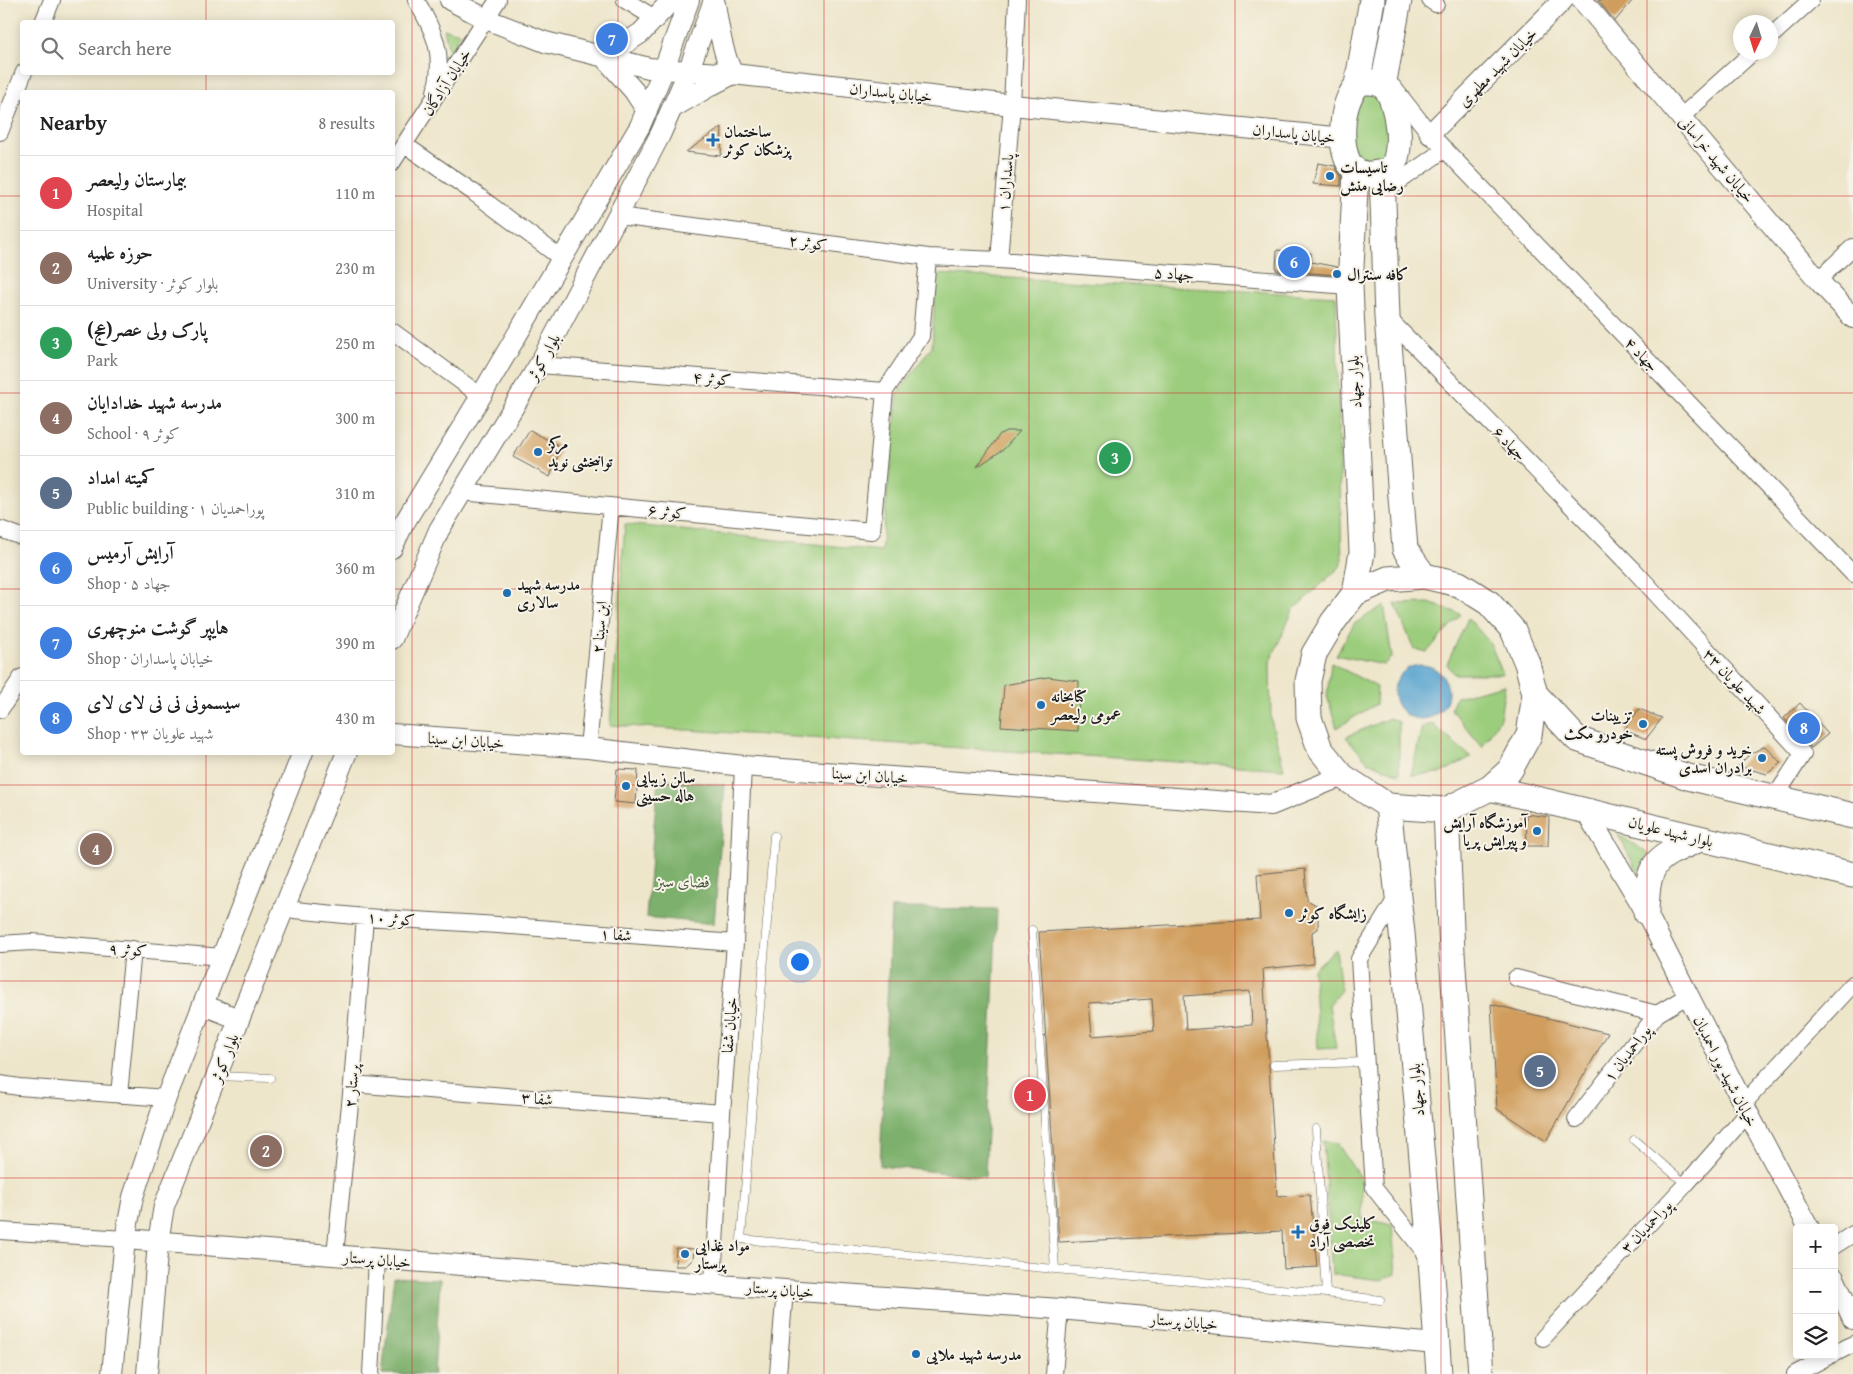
<!DOCTYPE html>
<meta charset="utf-8">
<style>
:root{--surface:#fff;--page:#f6f6f6;--text:#222;--muted:#767676;--line:#e0e0e0;--accent:#1f6fb2}
body{margin:0;font-family:"Gentium Book Plus",Amiri,serif;background:var(--page);color:var(--text)}
.controls{position:absolute;right:15px;bottom:15px;display:grid;overflow:hidden;border-radius:5px;box-shadow:0 2px 12px #0003}
.controls button{width:45px;height:45px;display:grid;place-items:center;padding:0;border:0;border-bottom:1px solid var(--line);background:var(--surface);color:var(--text);font:25px sans-serif}
.compass{position:absolute;left:1733px;top:15px;width:45px;height:45px;border-radius:50%;background:var(--surface);box-shadow:0 2px 12px #0003;rotate:184deg}
.you{position:absolute;left:799px;top:961px;width:18px;height:18px;margin:-12px;border:4px solid #fff;border-radius:50%;background:#1a73e8;box-shadow:0 0 0 8px #1a73e833}
.badge{display:grid;place-items:center;width:32px;height:32px;border-radius:50%;background:var(--accent);color:#fff;font-size:16px;font-weight:700}
.pin{position:absolute;translate:-50% -50%;border:2px solid #fff;box-shadow:0 1px 5px #0006}
.list{margin:0;padding:0;list-style:none}
h2{display:flex;justify-content:space-between;align-items:center;height:65px;margin:0;padding:0 20px;font-size:21px}
h2 small{font-size:16px;font-weight:400;color:var(--muted)}
.list li{display:grid;grid-template-columns:32px 1fr auto;gap:15px;align-items:center;box-sizing:border-box;height:75px;padding:0 20px;border-top:1px solid var(--line)}
.list b{display:block;font-size:19px;white-space:nowrap}
.list p{margin:0;font-size:16px;white-space:nowrap;color:var(--muted)}
.list em{font-size:16px;font-style:normal;color:var(--muted)}
.icon{flex:none;width:28px;height:28px;fill:none;stroke:currentColor;stroke-width:2;stroke-linecap:round;stroke-linejoin:round}
.map{position:relative;flex:none;width:1853px;height:1374px;overflow:hidden}
.search{position:absolute;background:var(--surface);box-shadow:0 2px 12px #0003;left:20px;top:20px;width:375px;height:55px;display:flex;align-items:center;gap:12px;box-sizing:border-box;padding:0 18px;border-radius:5px;color:var(--muted);font-size:19px}
.panel{position:absolute;background:var(--surface);box-shadow:0 2px 12px #0003;left:20px;top:90px;width:375px;height:665px;border-radius:5px}
.map>svg:first-child{display:block}
.green{fill:#9ccd7d;stroke:#5c744c}
.forest{fill:#7db06c;stroke:#4c6644}
.water{fill:#57a3cf;stroke:#3a6076}
.building{fill:#d09d5c;fill-rule:evenodd}
.lines{fill:none;stroke-linecap:round;stroke-linejoin:round}
.service-casing{stroke:#666359;stroke-width:9}
.minor-casing{stroke:#666359;stroke-width:18}
.tertiary-casing{stroke:#666359;stroke-width:22}
.primary-casing{stroke:#666359;stroke-width:27}
.service{stroke:#fff;stroke-width:8}
.minor{stroke:#fff;stroke-width:16}
.tertiary{stroke:#fff;stroke-width:20}
.primary{stroke:#fff;stroke-width:25}
.grid{fill:none;stroke:#d62828;stroke-width:1;stroke-opacity:0.55}
.poi-dot{fill:#1f6fb2;stroke:#f7f3e8;stroke-width:2}
.labels{text-anchor:middle;stroke-width:4;stroke-linejoin:round;paint-order:stroke}
.street-label{font-size:16px;fill:#1c1c1c;stroke:#f7f3e8}
.poi-label{font-size:16px;font-weight:bold;fill:#1c1c1c;stroke:#f7f3e8;text-anchor:start}
.park-label{font-size:16px;fill:#495a3e;stroke:#f7f3e8}
</style>
<div class="map">
<svg width="1853" height="1374" viewBox="0 0 1853 1374">
<rect width="100%" height="100%" fill="#f7f3e8"/>
<filter id="ink" filterUnits="userSpaceOnUse"><feTurbulence type="fractalNoise" baseFrequency=".02" numOctaves="2"/><feDisplacementMap in="SourceGraphic" scale="10" xChannelSelector="R" yChannelSelector="G"/><feConvolveMatrix kernelMatrix="1 2 1 2 8 2 1 2 1" color-interpolation-filters="sRGB"/></filter>
<filter id="wash" filterUnits="userSpaceOnUse"><feTurbulence type="fractalNoise" baseFrequency=".0096" numOctaves="4" result="noise"/><feDisplacementMap in="SourceGraphic" scale="20" xChannelSelector="R" yChannelSelector="G"/><feGaussianBlur stdDeviation="1.12" result="paint"/><feColorMatrix in="noise" values="0 0 0 0 0 0 0 0 0 0 0 0 0 0 0 0 0 1.4 0 .05"/><feComposite in="paint" operator="in"/></filter>
<g filter="url(#wash)">
<rect width="100%" height="100%" fill="#eee6cb"/>
<path class="green" d="M444 29 460 33 450 56Z
M1376 84 1396 154 1365 173 1346 139V115Z
M936 274 1336 296 1342 565 1293 610 1270 662 1271 720 1284 769 610 725 625 524 881 551 898 393 932 346Z
M1429 603 1461 614 1427 652 1414 649 1395 604Z
M1384 605 1392 657 1383 665 1336 655 1354 624Z
M1468 618 1490 643 1503 674H1454L1447 664Z
M1331 663 1377 687 1376 704 1337 728 1327 696Z
M1505 685 1500 718 1482 747 1451 709 1456 697Z
M1389 718 1399 722V774L1367 761 1346 737Z
M1432 724 1471 757 1441 773 1411 775 1422 727Z
M1618 834 1650 855 1638 873Z
M1336 949 1341 990 1329 1005 1336 1048 1318 1049 1313 970Z
M1323 1141 1337 1143 1362 1181V1218L1392 1225 1396 1274 1381 1280 1332 1274Z"/>
<path class="forest" d="M658 779 725 785 714 924 646 917Z
M891 908 997 909 985 1177 880 1166Z
M394 1277 440 1279 434 1374H382Z"/>
<path class="water" d="M1394 692a27 27 0 1 1 54 0a27 27 0 1 1-54 0Z"/>
<g id="blocks">
<path class="building" d="M1598 0H1633L1615 21Z
M722 127 721 156 686 152Z
M1318 163 1335 166 1341 176V186L1313 184Z
M1277 250 1311 253V262L1337 267 1336 275 1276 270Z
M530 430 561 447 550 477 513 457Z
M1006 431H1020L1004 449 977 467 1000 434Z
M1048 677 1079 681 1078 731 1001 726 1004 685Z
M1800 703 1828 734 1811 748 1784 718Z
M1639 709 1662 718 1646 739 1624 730Z
M1765 746 1781 763 1767 774 1738 766 1750 754Z
M617 769 638 770 636 804 614 802Z
M1526 814 1549 817 1548 846H1527Z
M1305 869 1307 900 1318 906V929L1312 932 1313 964 1263 969 1277 1196 1310 1195 1317 1267 1284 1269 1282 1231 1059 1242 1039 932 1260 920 1257 874ZM1250 991 1252 1025 1186 1030 1184 996ZM1152 999 1154 1031 1092 1036 1089 1003Z
M1491 1004 1608 1033 1546 1141 1497 1109Z
M676 1248 694 1249 693 1259 686 1266H675Z"/>
</g>
</g>
<g filter="url(#ink)">
<use href="#blocks" fill-opacity="0" stroke="#666359" stroke-width="1"/>
<g class="lines">
<g class="service-casing">
<path id="service" d="M774 836 741 1239 1055 1269
M1032 930 1055 1269 1326 1293 1380 1300
M1274 1065 1365 1062
M217 1076 270 1078
M1316 1129 1326 1293
M1634 1140 1686 1184"/>
</g>
<g class="minor-casing">
<path id="minor" d="M416 0C435 33 445 54 435 92
M625 0 656 19
M1430 0 1436 4
M43 22 52 0
M1770 37 1811 0
M1393 87 1430 134 1853 574
M1682 116 1753 52
M0 132 24 72
M405 145 473 192 561 258
M392 163 498 0
M1383 193 1445 149
M618 216 928 257 999 260 1350 286
M999 260 1012 105 1017 0
M1818 280 1853 247
M1387 317 1633 569 1803 754 1775 797
M392 331 481 396
M539 365 885 391
M461 492 872 531 885 391 921 336 928 257
M0 529 22 537
M0 710 22 677
M588 748 611 506
M1397 897 1359 959 1374 1188 1430 1259
M284 909 365 917 498 925 735 943
M0 944 32 942 223 957
M1516 978 1657 1014
M0 1084 19 1087 166 1098
M352 1084 722 1113
M119 1095 133 949
M1744 1103 1853 984
M1576 1119 1657 1014 1687 996
M0 1231 125 1239
M1834 1246 1853 1234
M335 1255 352 1084 365 917
M713 1283 722 1113 735 943 743 766
M1543 1338 1686 1184 1748 1113
M1834 1354 1853 1344
M371 1374 377 1259
M778 1374 785 1290
M1054 1374 1060 1309
M1795 1374 1831 1355"/>
</g>
<g class="tertiary-casing">
<path id="tertiary" d="M450 0 486 19 545 42 649 68 733 74 1012 105 1344 138
M1582 0 1818 280 1853 318
M672 108 710 86 733 74C722 52 719 28 715 4
M647 111 634 91 604 57 641 33 672 0
M1430 134 1563 0
M392 548 403 525 481 396 640 126 664 69 689 0
M392 639 439 530 539 365 660 135 688 72 714 0
M392 734 588 748 743 766 1271 805 1342 776
M1585 810 1646 912 1748 1113 1809 1228
M203 1005 239 1019
M125 1239 785 1290 1060 1309 1436 1344
M1834 1278 1853 1319
M112 1374 125 1239 133 1197 166 1098 303 752
M147 1374 158 1242 164 1206 347 752"/>
</g>
<g class="primary-casing">
<path id="primary" d="M1362 82C1370 82 1378 81 1384 87 1398 99 1405 156 1390 169 1384 173 1378 173 1372 174 1362 175 1354 171 1349 163 1338 144 1341 94 1362 82Z
M1357 85 1372 0
M1383 86 1399 0
M1382 173 1387 317 1405 549 1424 576
M1424 576 1459 584 1489 603 1513 630 1527 663 1535 694 1529 735 1510 770 1490 788 1446 810 1388 806 1342 776 1320 749 1309 718 1308 681 1314 654 1333 622 1355 593 1388 579Z
M1355 593 1362 552 1350 286 1356 171
M1535 694 1577 739 1688 777 1853 816
M1490 788 1853 875
M1388 806 1402 933 1431 1260 1439 1374
M1446 810 1452 953 1481 1374
M1646 912C1648 860 1654 859 1700 839"/>
</g>
<use href="#service" class="service"/>
<use href="#minor" class="minor"/>
<use href="#tertiary" class="tertiary"/>
<use href="#primary" class="primary"/>
</g>
</g>
<path class="grid" d="M206 0V22M412 0V1374M618 0V1374M824 0V1374M1029 0V1374M1235 0V1374M1441 0V1374M1647 0V1374M206 72V92M0 196H22M392 196H1853M0 393H22M392 393H1853M0 589H22M392 589H1853M206 752V1374M0 785H1853M0 981H1853M0 1178H1853"/>
<g class="poi-dot">
<path d="M710.5 132.5h5v5h5v5h-5v5h-5v-5h-5v-5h5z"/>
<circle cx="1330" cy="176" r="5"/>
<circle cx="1337" cy="274" r="5"/>
<circle cx="538" cy="452" r="5"/>
<circle cx="507" cy="593" r="5"/>
<circle cx="1041" cy="705" r="5"/>
<circle cx="1643" cy="724" r="5"/>
<circle cx="1762" cy="758" r="5"/>
<circle cx="626" cy="786" r="5"/>
<circle cx="1537" cy="831" r="5"/>
<circle cx="1289" cy="913" r="5"/>
<path d="M1295.5 1224.5h5v5h5v5h-5v5h-5v-5h-5v-5h5z"/>
<circle cx="685" cy="1254" r="5"/>
<circle cx="916" cy="1354" r="5"/>
</g>
<g class="labels">
<g class="street-label">
<text transform="translate(1497 67) rotate(-45)" y="6">خیابان شهید مطهری</text>
<text transform="translate(446 82) rotate(-57)" y="6">خیابان آزادگان</text>
<text transform="translate(891 92) rotate(6)" y="6">خیابان پاسداران</text>
<text transform="translate(1294 133) rotate(6)" y="6">خیابان پاسداران</text>
<text transform="translate(1717 159) rotate(50)" y="6">خیابان شهید خراسانی</text>
<text transform="translate(1005 183) rotate(-85)" y="6">پاسداران ۱</text>
<text transform="translate(808 242) rotate(8)" y="6">کوثر ۲</text>
<text transform="translate(1174 273) rotate(4)" y="6">جهاد ۵</text>
<text transform="translate(1642 354) rotate(46)" y="6">جهاد ۴</text>
<text transform="translate(543 357) rotate(-61)" y="6">بلوار کوثر</text>
<text transform="translate(712 378) rotate(5)" y="6">کوثر ۴</text>
<text transform="translate(1354 382) rotate(-93)" y="6">بلوار جهاد</text>
<text transform="translate(1510 443) rotate(46)" y="6">جهاد ۶</text>
<text transform="translate(667 511) rotate(6)" y="6">کوثر ۶</text>
<text transform="translate(599 627) rotate(-85)" y="6">ابن سینا ۲</text>
<text transform="translate(1735 681) rotate(47)" y="6">شهید علویان ۳۳</text>
<text transform="translate(466 740) rotate(4)" y="6">خیابان ابن سینا</text>
<text transform="translate(870 775) rotate(4)" y="6">خیابان ابن سینا</text>
<text transform="translate(1671 831) rotate(14)" y="6">بلوار شهید علویان</text>
<text transform="translate(391 918) rotate(4)" y="6">کوثر ۱۰</text>
<text transform="translate(616 934) rotate(4)" y="6">شفا ۱</text>
<text transform="translate(128 949) rotate(4)" y="6">کوثر ۹</text>
<text transform="translate(729 1025) rotate(-85)" y="6">خیابان شفا</text>
<text transform="translate(1627 1053) rotate(-53)" y="6">پوراحمدیان ۱</text>
<text transform="translate(224 1058) rotate(-69)" y="6">بلوار کوثر</text>
<text transform="translate(1726 1071) rotate(63)" y="6">خیابان شهید پور احمدیان</text>
<text transform="translate(351 1086) rotate(-85)" y="6">پرستار ۲</text>
<text transform="translate(1416 1090) rotate(-95)" y="6">بلوار جهاد</text>
<text transform="translate(537 1098) rotate(5)" y="6">شفا ۳</text>
<text transform="translate(1646 1226) rotate(-47)" y="6">پوراحمدیان ۳</text>
<text transform="translate(377 1259) rotate(5)" y="6">خیابان پرستار</text>
<text transform="translate(780 1289) rotate(5)" y="6">خیابان پرستار</text>
<text transform="translate(1184 1321) rotate(5)" y="6">خیابان پرستار</text>
</g>
<g class="poi-label">
<text x="724" y="137">ساختمان<tspan x="724" dy="18">پزشکان کوثر</tspan></text>
<text x="1340" y="173">تاسیسات<tspan x="1340" dy="18">رضایی منش</tspan></text>
<text x="1347" y="280">کافه سنترال</text>
<text x="548" y="449">مرکز<tspan x="548" dy="18">توانبخشی نوید</tspan></text>
<text x="517" y="590">مدرسه شهید<tspan x="517" dy="18">سالاری</tspan></text>
<text x="1051" y="702">کتابخانه<tspan x="1051" dy="18">عمومی ولیعصر</tspan></text>
<text x="1633" y="721" text-anchor="end">تزیینات<tspan x="1633" dy="18">خودرو مکث</tspan></text>
<text x="1752" y="755" text-anchor="end">خرید و فروش پسته<tspan x="1752" dy="18">برادران اسدی</tspan></text>
<text x="636" y="783">سالن زیبایی<tspan x="636" dy="18">هاله حسینی</tspan></text>
<text x="1527" y="828" text-anchor="end">آموزشگاه آرایش<tspan x="1527" dy="18">و پیرایش پریا</tspan></text>
<text x="1299" y="919">زایشگاه کوثر</text>
<text x="1309" y="1229">کلینیک فوق<tspan x="1309" dy="18">تخصصی آراد</tspan></text>
<text x="695" y="1251">مواد غذایی<tspan x="695" dy="18">پرستار</tspan></text>
<text x="926" y="1360">مدرسه شهید ملایی</text>
</g>
<g class="park-label">
<text x="683" y="887">فضای سبز</text>
</g>
</g>
</svg>
<div class="controls">
<button>+</button>
<button>−</button>
<button><svg class="icon" aria-label="layers" viewBox="0 0 24 24"><path d="M12 4l9 5-9 5-9-5zM3 14l9 5 9-5"/></svg></button>
</div>
<svg class="compass" viewBox="-18 -18 36 36"><path d="M0-13l5 13h-10z" fill="#e53935"/><path d="M0 13l5-13h-10z" fill="#767676"/></svg>
<div class="you"></div>
<div class="pin badge" style="left:1030px;top:1095px;background:#e0444e">1</div>
<div class="pin badge" style="left:266px;top:1151px;background:#8d6e63">2</div>
<div class="pin badge" style="left:1115px;top:458px;background:#2e9e5b">3</div>
<div class="pin badge" style="left:96px;top:849px;background:#8d6e63">4</div>
<div class="pin badge" style="left:1540px;top:1071px;background:#5c6f8a">5</div>
<div class="pin badge" style="left:1294px;top:262px;background:#3f7fe0">6</div>
<div class="pin badge" style="left:612px;top:39px;background:#3f7fe0">7</div>
<div class="pin badge" style="left:1804px;top:728px;background:#3f7fe0">8</div>
<div class="search"><svg class="icon" aria-label="search" viewBox="0 0 24 24"><circle cx="10" cy="10" r="6"/><path d="M15 15l6 6"/></svg>Search here</div>
<section class="panel">
<h2>Nearby<small>8 results</small></h2>
<ul class="list">
<li><span class="badge" style="background:#e0444e">1</span><div><b>بیمارستان ولیعصر</b><p>Hospital</p></div><em>110 m</em></li>
<li><span class="badge" style="background:#8d6e63">2</span><div><b>حوزه علمیه</b><p>University · بلوار کوثر</p></div><em>230 m</em></li>
<li><span class="badge" style="background:#2e9e5b">3</span><div><b>پارک ولی عصر(عج)</b><p>Park</p></div><em>250 m</em></li>
<li><span class="badge" style="background:#8d6e63">4</span><div><b>مدرسه شهید خدادایان</b><p>School · کوثر ۹</p></div><em>300 m</em></li>
<li><span class="badge" style="background:#5c6f8a">5</span><div><b>کمیته امداد</b><p>Public building · پوراحمدیان ۱</p></div><em>310 m</em></li>
<li><span class="badge" style="background:#3f7fe0">6</span><div><b>آرایش آرمیس</b><p>Shop · جهاد ۵</p></div><em>360 m</em></li>
<li><span class="badge" style="background:#3f7fe0">7</span><div><b>هایپر گوشت منوچهری</b><p>Shop · خیابان پاسداران</p></div><em>390 m</em></li>
<li><span class="badge" style="background:#3f7fe0">8</span><div><b>سیسمونی نی نی لای لای</b><p>Shop · شهید علویان ۳۳</p></div><em>430 m</em></li>
</ul>
</section>
</div>
